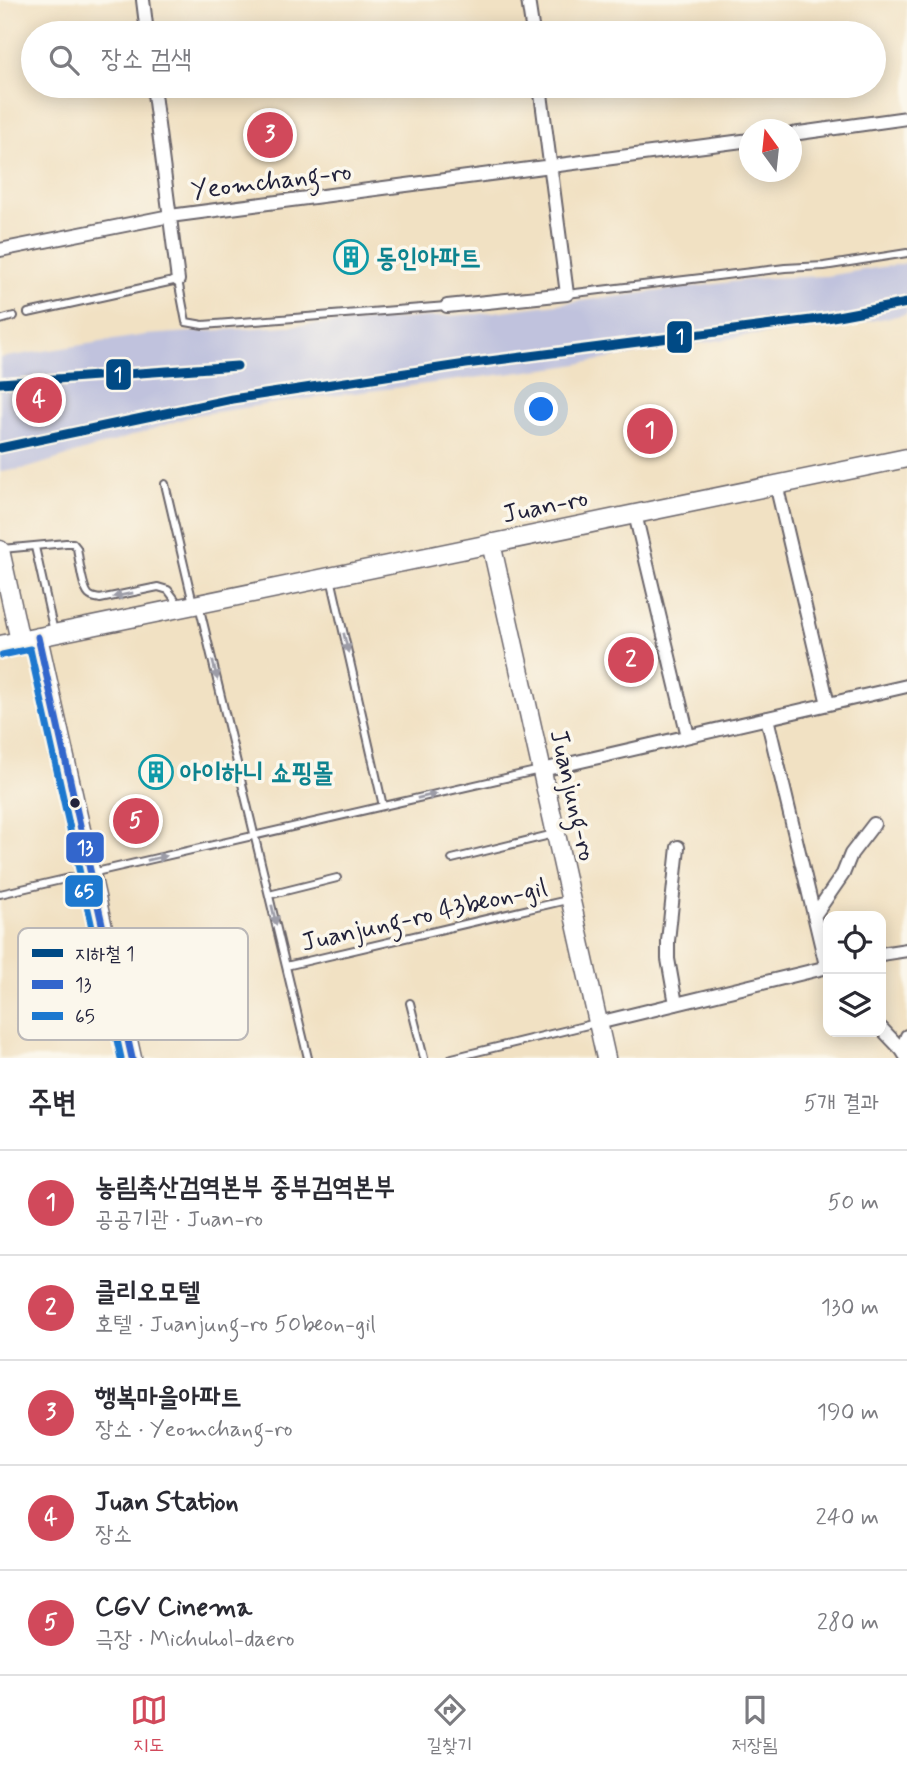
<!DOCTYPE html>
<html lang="ko">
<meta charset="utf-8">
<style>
:root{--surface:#fff;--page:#f2f2f3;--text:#2b2b33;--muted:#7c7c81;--line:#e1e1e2;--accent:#d1495b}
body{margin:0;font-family:Mynerve,"Poor Story",sans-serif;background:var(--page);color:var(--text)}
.controls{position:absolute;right:21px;bottom:21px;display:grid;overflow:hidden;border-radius:14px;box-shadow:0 4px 18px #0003}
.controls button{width:63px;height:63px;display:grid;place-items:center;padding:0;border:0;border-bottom:2px solid var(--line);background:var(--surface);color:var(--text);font:35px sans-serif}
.compass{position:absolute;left:739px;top:119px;width:63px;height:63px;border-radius:50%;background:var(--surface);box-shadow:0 4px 18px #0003;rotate:345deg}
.you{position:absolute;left:542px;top:410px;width:24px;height:24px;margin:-18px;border:5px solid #fff;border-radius:50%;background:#1a73e8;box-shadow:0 0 0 10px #1a73e833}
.badge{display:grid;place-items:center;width:46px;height:46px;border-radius:50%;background:var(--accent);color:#fff;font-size:23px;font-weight:700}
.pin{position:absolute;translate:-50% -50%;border:4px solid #fff;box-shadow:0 2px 7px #0006}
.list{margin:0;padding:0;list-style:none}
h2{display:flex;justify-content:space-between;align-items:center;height:91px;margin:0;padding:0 28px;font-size:30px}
h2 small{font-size:23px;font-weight:400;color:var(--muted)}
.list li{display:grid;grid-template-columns:46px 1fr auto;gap:21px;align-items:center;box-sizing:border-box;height:105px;padding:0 28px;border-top:2px solid var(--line)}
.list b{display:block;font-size:26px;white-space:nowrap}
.list p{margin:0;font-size:23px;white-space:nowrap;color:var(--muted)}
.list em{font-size:23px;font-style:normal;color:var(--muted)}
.icon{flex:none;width:38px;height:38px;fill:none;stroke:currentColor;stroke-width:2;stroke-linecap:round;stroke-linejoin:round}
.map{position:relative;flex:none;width:907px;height:1058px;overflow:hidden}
.search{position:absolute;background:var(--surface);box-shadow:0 4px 18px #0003;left:21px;right:21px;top:21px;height:77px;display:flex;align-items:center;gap:18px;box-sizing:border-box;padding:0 24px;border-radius:38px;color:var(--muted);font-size:26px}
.sheet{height:616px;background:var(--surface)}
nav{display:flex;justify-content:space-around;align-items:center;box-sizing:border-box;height:98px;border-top:2px solid var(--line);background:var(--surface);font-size:19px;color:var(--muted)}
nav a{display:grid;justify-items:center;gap:4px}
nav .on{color:var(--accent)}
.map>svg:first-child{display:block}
.industrial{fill:#c0c2dd}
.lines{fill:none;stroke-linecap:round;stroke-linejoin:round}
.lane-casing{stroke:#6a656b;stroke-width:10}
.street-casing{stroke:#6a656b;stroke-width:16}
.secondary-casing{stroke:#6a656b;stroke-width:21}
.lane{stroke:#fff;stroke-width:6}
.street{stroke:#fff;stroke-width:12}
.secondary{stroke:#fff;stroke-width:18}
.bus-1-casing{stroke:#fbf7ec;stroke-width:12}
.bus-2-casing{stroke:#fbf7ec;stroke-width:12}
.bus-1{stroke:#36c;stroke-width:7}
.bus-2{stroke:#1c78cf;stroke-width:7}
.metro-1-casing{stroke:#fbf7ec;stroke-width:14}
.metro-1{stroke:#004a85;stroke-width:9}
.oneway{fill:#9c9ca7}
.bus-dot{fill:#22223b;stroke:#fbf7ec;stroke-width:2.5}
.labels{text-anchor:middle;stroke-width:7;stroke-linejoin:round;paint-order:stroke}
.street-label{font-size:26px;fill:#22223b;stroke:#fbf7ec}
.culture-label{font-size:26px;font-weight:bold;fill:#0d838f;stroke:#fbf7ec;text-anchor:start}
.key{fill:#fbf7ec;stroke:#bab7b7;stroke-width:2}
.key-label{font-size:19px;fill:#22223b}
.line-badge{stroke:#fbf7ec;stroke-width:2.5}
.badge-label{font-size:19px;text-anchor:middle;font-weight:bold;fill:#fff}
</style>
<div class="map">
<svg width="907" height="1058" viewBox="0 0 907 1058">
<rect width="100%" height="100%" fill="#fbf7ec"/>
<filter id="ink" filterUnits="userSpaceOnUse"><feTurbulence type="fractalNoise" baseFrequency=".0143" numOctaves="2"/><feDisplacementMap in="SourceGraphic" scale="14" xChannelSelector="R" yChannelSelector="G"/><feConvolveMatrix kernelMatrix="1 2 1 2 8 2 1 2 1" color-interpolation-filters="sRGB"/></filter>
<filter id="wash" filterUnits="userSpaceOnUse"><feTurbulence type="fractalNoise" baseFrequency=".00686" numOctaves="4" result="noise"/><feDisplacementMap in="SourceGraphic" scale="28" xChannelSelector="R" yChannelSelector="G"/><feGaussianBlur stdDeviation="1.57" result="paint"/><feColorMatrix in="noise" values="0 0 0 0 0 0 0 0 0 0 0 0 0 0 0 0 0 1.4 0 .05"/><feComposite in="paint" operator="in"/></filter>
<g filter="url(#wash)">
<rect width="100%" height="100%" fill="#f1e1c3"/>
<path class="industrial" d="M907 263V314L838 327 744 336 560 367 290 401 195 415 116 441 28 468 0 472V358L145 335 478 314 764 278 826 276Z"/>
</g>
<g filter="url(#ink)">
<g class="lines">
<g class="lane-casing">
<path id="lane" d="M567 294 785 268 824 266 907 253
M28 313 178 280 186 322 203 325 447 306
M0 320 14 316
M165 484 193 603
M35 547 54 632
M2 549 66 543H73L77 548C79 558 82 588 89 595 92 598 96 598 100 599L158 587 168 590 180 606
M331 578 383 806
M199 605 308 1058
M452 859 554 834
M0 894 540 770
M269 895 337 878
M286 966 567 900
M410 1003 424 1058
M452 1058 596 1023"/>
</g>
<g class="street-casing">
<path id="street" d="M143 0 147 33
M528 0 533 33
M153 86 178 280
M792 134 907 118
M0 250 170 216 750 140
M447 306 567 294 540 86
M776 484 828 704
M635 514 688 736
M767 718 825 961 828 968
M542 770 907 686
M814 916 843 874 851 854 874 824
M881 954 907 950
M676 1004 668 959V941L678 847
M598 1023 828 967
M881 1028 902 1050 907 1058
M902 1050 907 1036"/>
</g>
<g class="secondary-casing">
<path id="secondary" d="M491 543 606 1058
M0 550 20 641
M38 637 132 1058
M0 645 907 458"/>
</g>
<use href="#lane" class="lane"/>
<use href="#street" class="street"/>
<use href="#secondary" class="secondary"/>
<g class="bus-1-casing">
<path id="bus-1" d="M38 637 132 1058"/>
</g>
<g class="bus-2-casing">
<path id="bus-2" d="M2 655 30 649 121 1058"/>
</g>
<use href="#bus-1" class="bus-1"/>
<use href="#bus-2" class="bus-2"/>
<g class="metro-1-casing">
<path id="metro-1" d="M0 383 237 366
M0 448 232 399 466 364 827 318 907 303"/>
</g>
<use href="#metro-1" class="metro-1"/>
</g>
<defs><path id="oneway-solid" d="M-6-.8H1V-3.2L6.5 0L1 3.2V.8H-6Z" transform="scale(1.75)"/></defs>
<g class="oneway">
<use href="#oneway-solid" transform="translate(123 595) rotate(169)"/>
<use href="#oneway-solid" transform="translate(346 643) rotate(77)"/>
<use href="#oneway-solid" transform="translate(215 670) rotate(76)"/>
<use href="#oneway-solid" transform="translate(427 796) rotate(-13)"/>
<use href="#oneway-solid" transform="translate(157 858) rotate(-13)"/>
<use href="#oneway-solid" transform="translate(274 915) rotate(77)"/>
</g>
</g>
<defs>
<g id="building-ring" transform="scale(1.75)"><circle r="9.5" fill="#fbf7ec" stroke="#0f9aa8" stroke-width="1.5"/><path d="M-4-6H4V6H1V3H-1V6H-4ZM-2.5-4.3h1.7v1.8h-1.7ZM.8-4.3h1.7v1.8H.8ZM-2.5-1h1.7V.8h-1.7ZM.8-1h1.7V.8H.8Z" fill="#0f9aa8"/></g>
</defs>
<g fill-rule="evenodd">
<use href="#building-ring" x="351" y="257"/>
<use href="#building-ring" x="156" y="772"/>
</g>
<circle class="bus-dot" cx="75" cy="803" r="6"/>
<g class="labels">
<g class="street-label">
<text transform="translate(271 180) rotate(-7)" y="9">Yeomchang-ro</text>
<text transform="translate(545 505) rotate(-12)" y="9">Juan-ro</text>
<text transform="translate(574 795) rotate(77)" y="9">Juanjung-ro</text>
<text transform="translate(424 914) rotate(-13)" y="9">Juanjung-ro 43beon-gil</text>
</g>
<g class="culture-label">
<text x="376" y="266">동인아파트</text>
<text x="180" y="781">아이하니 쇼핑몰</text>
</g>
</g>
<rect x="18" y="928" width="230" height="112" rx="10" class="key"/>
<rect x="32" y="949" width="31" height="8" fill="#004a85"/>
<rect x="32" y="980" width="31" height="9" fill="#36c"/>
<rect x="32" y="1012" width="31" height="8" fill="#1c78cf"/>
<g class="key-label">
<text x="75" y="960">지하철 1</text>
<text x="75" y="991">13</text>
<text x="75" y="1023">65</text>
</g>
<g class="line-badge">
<rect x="666" y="320" width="27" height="34" rx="7" fill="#004a85"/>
<rect x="105" y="358" width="27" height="33" rx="7" fill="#004a85"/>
<rect x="65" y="831" width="40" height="33" rx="7" fill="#36c"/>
<rect x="64" y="874" width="40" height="34" rx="7" fill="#1c78cf"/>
</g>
<g class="badge-label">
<text x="680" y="343">1</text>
<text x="118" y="381">1</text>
<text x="85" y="854">13</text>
<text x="84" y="898">65</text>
</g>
</svg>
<div class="controls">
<button><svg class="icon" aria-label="locate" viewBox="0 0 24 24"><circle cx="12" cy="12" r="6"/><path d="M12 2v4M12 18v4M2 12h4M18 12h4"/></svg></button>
<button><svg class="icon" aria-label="layers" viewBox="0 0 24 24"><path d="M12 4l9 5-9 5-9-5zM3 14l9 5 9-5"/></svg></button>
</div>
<svg class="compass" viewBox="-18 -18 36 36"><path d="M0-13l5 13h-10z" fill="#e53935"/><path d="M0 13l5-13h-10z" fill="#7c7c81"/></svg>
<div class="you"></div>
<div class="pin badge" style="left:650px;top:431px">1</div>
<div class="pin badge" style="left:631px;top:660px">2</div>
<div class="pin badge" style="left:270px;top:135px">3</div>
<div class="pin badge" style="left:39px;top:400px">4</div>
<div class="pin badge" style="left:136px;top:821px">5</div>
<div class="search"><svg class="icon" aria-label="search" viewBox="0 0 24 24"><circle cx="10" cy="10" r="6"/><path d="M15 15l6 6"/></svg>장소 검색</div>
</div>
<section class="sheet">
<h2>주변<small>5개 결과</small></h2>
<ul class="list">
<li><span class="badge">1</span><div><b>농림축산검역본부 중부검역본부</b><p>공공기관 · Juan-ro</p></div><em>50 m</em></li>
<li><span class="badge">2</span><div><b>클리오모텔</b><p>호텔 · Juanjung-ro 50beon-gil</p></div><em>130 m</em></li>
<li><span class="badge">3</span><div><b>행복마을아파트</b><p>장소 · Yeomchang-ro</p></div><em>190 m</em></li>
<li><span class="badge">4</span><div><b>Juan Station</b><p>장소</p></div><em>240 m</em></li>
<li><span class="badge">5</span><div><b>CGV Cinema</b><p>극장 · Michuhol-daero</p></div><em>280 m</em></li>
</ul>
</section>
<nav>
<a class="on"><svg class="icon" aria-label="map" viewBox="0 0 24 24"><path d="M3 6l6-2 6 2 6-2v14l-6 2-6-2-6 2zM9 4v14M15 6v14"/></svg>지도</a>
<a><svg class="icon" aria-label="directions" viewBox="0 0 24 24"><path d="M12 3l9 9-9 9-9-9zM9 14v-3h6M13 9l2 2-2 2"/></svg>길찾기</a>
<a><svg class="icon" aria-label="saved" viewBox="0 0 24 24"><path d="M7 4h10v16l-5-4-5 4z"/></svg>저장됨</a>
</nav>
